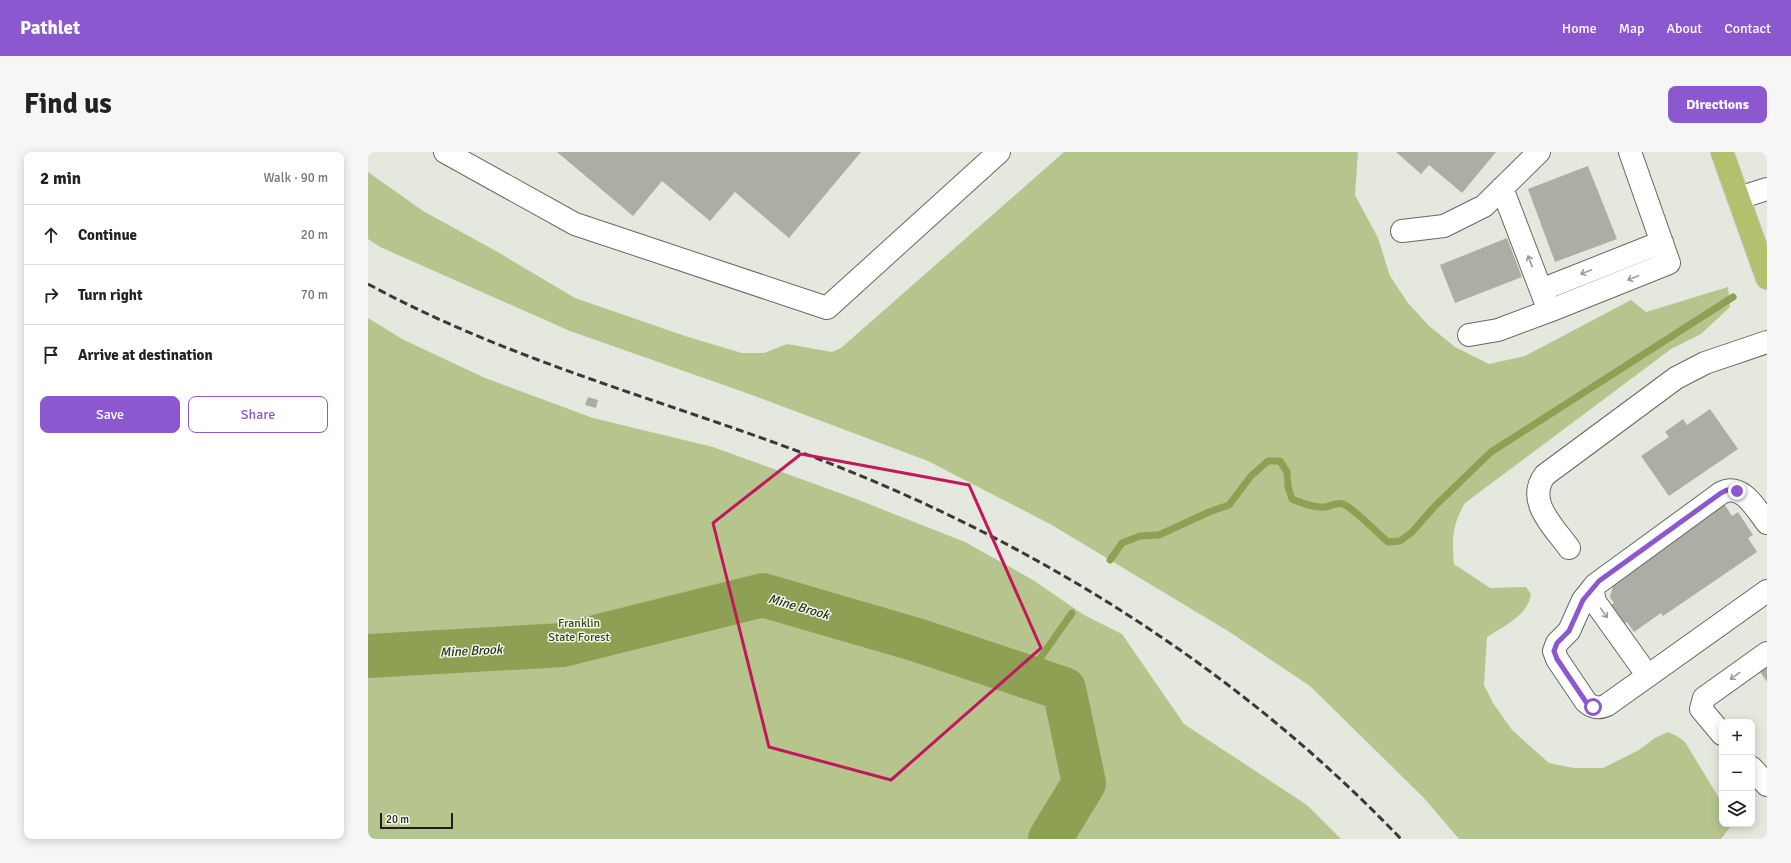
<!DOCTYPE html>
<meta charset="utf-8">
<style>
:root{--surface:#fff;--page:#f6f6f6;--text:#222;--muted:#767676;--line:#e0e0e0;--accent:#8b58d0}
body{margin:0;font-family:Signika,sans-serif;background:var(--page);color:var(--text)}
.controls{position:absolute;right:12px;bottom:12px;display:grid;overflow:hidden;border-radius:8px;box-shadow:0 2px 10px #0003}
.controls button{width:36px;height:36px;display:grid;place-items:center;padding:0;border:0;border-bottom:1px solid var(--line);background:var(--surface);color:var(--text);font:20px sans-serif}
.scale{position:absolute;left:12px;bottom:10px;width:73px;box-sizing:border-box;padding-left:4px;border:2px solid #1e1f1b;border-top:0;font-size:11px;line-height:14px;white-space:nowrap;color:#1e1f1b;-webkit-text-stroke:3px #f2f5eb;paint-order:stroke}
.stop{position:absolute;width:12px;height:12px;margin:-9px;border:3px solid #8b58d0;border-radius:50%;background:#fff}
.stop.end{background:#8b58d0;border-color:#fff;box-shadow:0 1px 4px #0008}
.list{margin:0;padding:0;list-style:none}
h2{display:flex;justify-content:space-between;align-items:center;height:52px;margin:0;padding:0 16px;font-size:17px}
h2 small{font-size:13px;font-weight:400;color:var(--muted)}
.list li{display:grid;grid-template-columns:26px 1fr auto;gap:12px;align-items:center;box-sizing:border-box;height:60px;padding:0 16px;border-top:1px solid var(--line)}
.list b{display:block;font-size:15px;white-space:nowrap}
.list em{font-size:13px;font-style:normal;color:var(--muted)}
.actions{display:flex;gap:8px;padding:12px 16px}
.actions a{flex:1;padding:9px 0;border:1px solid var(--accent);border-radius:8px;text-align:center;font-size:14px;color:var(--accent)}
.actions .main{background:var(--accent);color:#fff}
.icon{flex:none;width:22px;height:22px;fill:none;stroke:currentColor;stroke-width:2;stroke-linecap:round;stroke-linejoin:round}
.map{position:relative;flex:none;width:1399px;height:687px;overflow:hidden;border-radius:8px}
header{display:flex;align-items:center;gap:24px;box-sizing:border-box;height:56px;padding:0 20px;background:var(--accent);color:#fff}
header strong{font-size:19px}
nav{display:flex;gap:22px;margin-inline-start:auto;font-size:14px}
.intro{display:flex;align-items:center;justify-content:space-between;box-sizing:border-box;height:96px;padding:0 24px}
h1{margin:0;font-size:28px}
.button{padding:10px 18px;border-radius:8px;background:var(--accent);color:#fff;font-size:14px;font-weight:700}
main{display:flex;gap:24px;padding:0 24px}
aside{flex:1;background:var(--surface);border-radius:8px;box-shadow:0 2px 10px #0003}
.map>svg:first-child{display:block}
.green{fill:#b6c58e}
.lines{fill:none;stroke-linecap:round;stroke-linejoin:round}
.stream{stroke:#8da053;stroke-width:7}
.river{stroke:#8da053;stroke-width:44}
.building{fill:#abaea5}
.minor-casing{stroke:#676961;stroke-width:24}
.major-casing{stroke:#c4c5c4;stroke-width:24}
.minor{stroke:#fff;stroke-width:22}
.major{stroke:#b3c16e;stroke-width:22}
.rail{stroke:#393a36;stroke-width:3;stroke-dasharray:8 4;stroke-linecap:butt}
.oneway{stroke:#9a9a98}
.route{stroke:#8b58d0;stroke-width:5}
.marked{fill:none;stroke:#c2185b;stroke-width:3;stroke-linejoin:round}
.labels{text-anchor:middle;stroke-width:3;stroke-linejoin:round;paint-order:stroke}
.park-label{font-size:12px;fill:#3b470c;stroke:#f2f5eb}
.water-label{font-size:13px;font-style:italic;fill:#2b3211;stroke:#f2f5eb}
</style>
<header>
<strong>Pathlet</strong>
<nav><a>Home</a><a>Map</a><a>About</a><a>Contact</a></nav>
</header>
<div class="intro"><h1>Find us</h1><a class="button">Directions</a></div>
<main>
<aside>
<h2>2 min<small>Walk · 90 m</small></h2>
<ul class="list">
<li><svg class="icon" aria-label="ahead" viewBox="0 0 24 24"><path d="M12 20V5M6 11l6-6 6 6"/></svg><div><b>Continue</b></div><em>20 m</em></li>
<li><svg class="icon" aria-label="right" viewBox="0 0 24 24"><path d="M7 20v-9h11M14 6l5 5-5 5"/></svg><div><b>Turn right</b></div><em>70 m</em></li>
<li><svg class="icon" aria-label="arrive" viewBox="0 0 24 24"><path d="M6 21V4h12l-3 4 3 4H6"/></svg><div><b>Arrive at destination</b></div></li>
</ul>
<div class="actions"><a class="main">Save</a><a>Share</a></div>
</aside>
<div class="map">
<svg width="1399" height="687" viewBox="0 0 1399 687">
<rect width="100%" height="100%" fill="#e5e8de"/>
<path class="green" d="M696 0H990L987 43 1010 86 1022 124 1040 151 1060 173 1087 195 1121 212 1157 204 1263 148 1278 160 1360 135 1362 155 1333 182 1303 197 1097 351C1084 373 1084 388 1086 412L1122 436 1158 435 1163 442C1160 464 1135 474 1119 485L1116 533 1125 551 1144 578 1181 611 1206 616H1235L1271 598 1287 586 1300 580 1309 584 1317 590 1354 651V672H1361L1362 675 1353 687H1091L1056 646 942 534 860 479 682 372 560 309 384 243 202 179 12 95 0 87V20L55 59 128 99 207 146 317 184 374 201H396L419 192 464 200 473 196Z
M0 166 34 187 117 226 225 266 345 295 488 347 597 390 665 428 716 463 754 482 816 572 939 653 973 687H0Z"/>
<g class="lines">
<path class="stream" d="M742 408 754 391 772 384 791 383 841 360 861 353 883 324 900 309H912L919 320 920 335 924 347C934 351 946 356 957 355 963 354 968 350 975 352 987 357 1009 381 1020 390L1032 389 1044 380 1067 354 1123 300 1365 145
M659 525 704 461"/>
<path class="river" d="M0 504 195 493 395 443 549 488 696 537 716 631 682 687"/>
</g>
<path class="building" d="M189 0H493L421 86 367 40 342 69 294 29 265 64Z
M1028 0H1128L1094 41 1061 13 1053 22Z
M1220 14 1249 87 1187 110 1160 37Z
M1139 86 1154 125 1087 151 1072 113Z
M220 245 230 248 228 256 217 253Z
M1342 257 1370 297 1301 344 1273 304 1301 285 1297 280 1315 267 1319 273Z
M1355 350 1364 364 1370 360 1385 383 1380 386 1389 400 1295 464 1293 461 1266 480 1259 470 1243 482 1230 462 1246 451 1242 445 1245 434 1263 421 1260 417Z
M1399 513V530L1391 518Z"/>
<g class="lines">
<g class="minor-casing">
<path id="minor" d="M77 0 207 72 459 156 631 0
M1134 36 1181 159 1301 111 1262 0
M1371 46 1399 37
M1034 79 1076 74 1116 54 1171 0
M1173 138 1294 90
M1101 183 1130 178 1181 159
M1201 396C1186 375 1157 349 1177 323L1308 226 1337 211 1399 190
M1227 433 1215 448 1201 479 1189 491 1186 499 1189 507 1218 550C1225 556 1231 557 1239 553L1399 439
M1280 524 1227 450 1225 440 1227 433 1353 341C1374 330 1388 357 1399 371
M1354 582 1333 557 1336 546 1399 501
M1384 616 1399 633"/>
</g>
<g class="major-casing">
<path id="major" d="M1354 0 1399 126"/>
</g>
<use href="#minor" class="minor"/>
<use href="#major" class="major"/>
<path class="rail" d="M0 132C149 213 315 253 471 315 682 399 876 523 1033 687"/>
</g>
<defs><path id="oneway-shaft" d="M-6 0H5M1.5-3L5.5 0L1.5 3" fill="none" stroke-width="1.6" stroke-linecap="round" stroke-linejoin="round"/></defs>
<g class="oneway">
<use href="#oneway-shaft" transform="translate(1162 109) rotate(-111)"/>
<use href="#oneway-shaft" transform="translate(1218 120) rotate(158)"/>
<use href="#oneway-shaft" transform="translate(1265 126) rotate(158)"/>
<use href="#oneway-shaft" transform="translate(1236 461) rotate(55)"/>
<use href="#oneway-shaft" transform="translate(1367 524) rotate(144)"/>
</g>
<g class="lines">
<path class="route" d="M1225 555 1218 550 1189 507 1186 499 1189 491 1201 479 1215 448 1231 429 1353 341 1359 338 1369 339"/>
</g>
<path class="marked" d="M433 302 601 333 673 496 523 628 401 595 345 371Z"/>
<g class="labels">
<g class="park-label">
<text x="211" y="475">Franklin<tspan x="211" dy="14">State Forest</tspan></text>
</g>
<g class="water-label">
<text transform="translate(431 454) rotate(16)" y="5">Mine Brook</text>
<text transform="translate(103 498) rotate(-3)" y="5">Mine Brook</text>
</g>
</g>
</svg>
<div class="controls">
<button>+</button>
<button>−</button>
<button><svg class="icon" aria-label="layers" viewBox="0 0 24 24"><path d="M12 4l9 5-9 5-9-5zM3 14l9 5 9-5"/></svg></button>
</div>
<div class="scale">20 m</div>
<div class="stop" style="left:1225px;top:555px"></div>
<div class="stop end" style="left:1369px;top:339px"></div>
</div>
</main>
